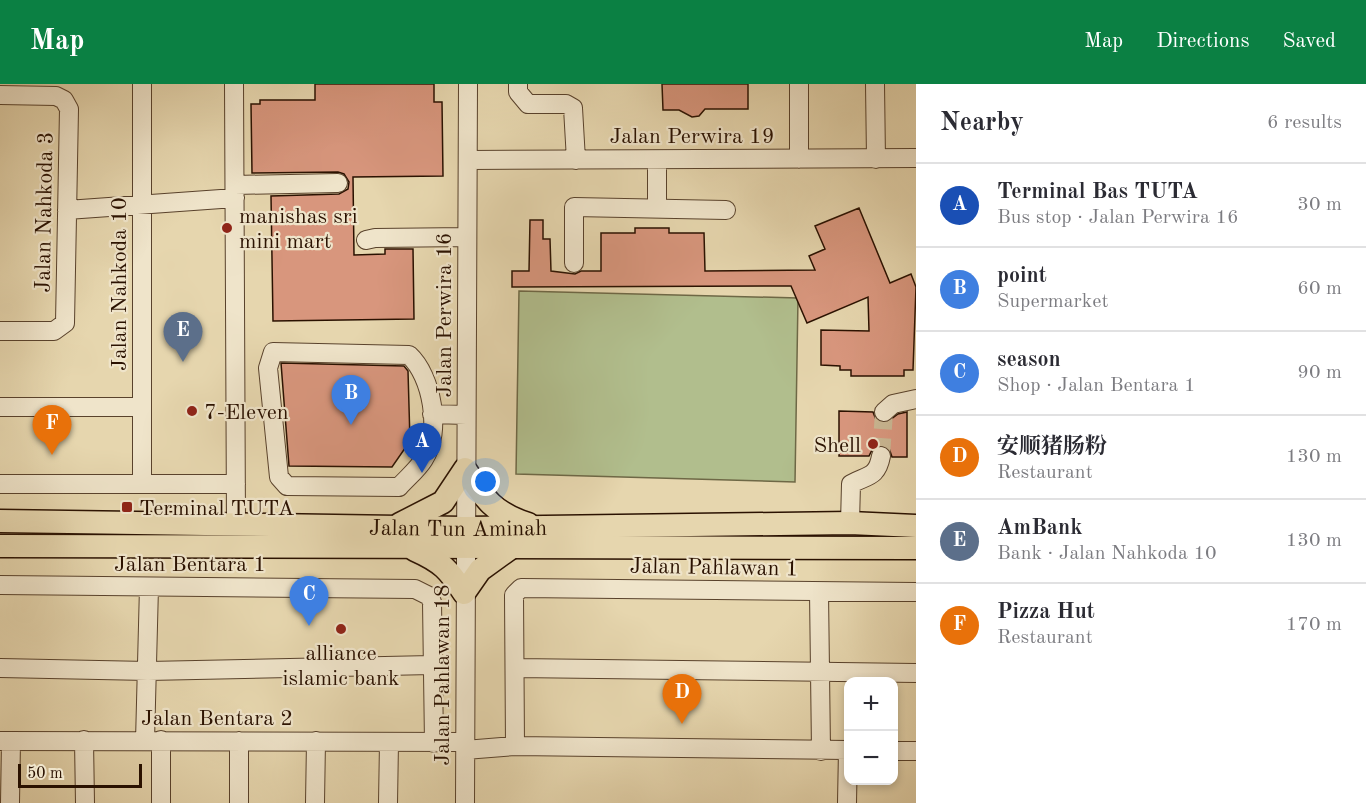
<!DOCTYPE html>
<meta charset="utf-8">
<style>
:root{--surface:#fff;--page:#f7f7f7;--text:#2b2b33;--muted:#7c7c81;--line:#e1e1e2;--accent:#0b8043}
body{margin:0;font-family:"Old Standard TT","Noto Serif SC",serif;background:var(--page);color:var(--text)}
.controls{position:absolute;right:18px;bottom:18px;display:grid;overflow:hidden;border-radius:12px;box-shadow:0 3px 9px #0003}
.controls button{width:54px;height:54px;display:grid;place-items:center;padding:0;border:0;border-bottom:2px solid var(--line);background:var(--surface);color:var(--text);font:30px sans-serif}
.scale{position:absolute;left:18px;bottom:15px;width:124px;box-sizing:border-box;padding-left:6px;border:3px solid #2a1100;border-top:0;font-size:16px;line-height:21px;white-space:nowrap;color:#2a1100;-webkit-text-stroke:4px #efe4ca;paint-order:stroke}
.you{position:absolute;left:486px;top:398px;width:21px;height:21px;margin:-15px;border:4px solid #fff;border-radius:50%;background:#1a73e8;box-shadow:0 0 0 9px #1a73e833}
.badge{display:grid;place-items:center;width:39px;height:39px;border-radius:50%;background:var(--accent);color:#fff;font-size:20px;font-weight:700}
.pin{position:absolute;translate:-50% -50px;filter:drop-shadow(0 2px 3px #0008)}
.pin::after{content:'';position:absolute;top:32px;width:21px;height:18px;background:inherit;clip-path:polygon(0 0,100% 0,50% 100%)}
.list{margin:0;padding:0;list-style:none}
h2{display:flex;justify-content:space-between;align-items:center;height:78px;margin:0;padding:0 24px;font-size:26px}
h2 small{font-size:20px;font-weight:400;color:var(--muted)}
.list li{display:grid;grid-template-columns:39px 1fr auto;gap:18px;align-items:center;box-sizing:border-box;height:84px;padding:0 24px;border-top:2px solid var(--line)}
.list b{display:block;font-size:22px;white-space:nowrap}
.list p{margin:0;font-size:20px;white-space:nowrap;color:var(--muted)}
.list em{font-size:20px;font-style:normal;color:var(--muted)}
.map{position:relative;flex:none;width:916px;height:719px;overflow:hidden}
header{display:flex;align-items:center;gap:36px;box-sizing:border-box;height:84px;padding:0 30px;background:var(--accent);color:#fff}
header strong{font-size:28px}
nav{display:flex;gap:33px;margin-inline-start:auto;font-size:21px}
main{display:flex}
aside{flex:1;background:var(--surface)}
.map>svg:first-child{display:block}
.green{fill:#b1be8d;stroke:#6e6846;stroke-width:1.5}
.building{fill:#d8967d;stroke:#2a1100;stroke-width:1.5}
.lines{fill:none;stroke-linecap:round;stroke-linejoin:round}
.minor-tunnel{stroke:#cab894;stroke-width:18;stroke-dasharray:18 9;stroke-linecap:butt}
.minor-casing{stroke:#59422c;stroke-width:20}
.major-casing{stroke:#2a1100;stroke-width:25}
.minor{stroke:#efe4ca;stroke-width:18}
.major{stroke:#e6d6ae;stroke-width:22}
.poi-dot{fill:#8f2418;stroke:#efe4ca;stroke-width:2}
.labels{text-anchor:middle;stroke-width:4.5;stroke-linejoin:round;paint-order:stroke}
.street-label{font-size:22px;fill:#2a1100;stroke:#efe4ca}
.poi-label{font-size:22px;fill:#2a1100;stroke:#efe4ca;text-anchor:start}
</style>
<header>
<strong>Map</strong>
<nav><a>Map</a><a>Directions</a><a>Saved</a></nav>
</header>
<main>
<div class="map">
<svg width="916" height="719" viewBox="0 0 916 719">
<rect width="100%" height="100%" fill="#e6d6ae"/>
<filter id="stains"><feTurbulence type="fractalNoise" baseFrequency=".00333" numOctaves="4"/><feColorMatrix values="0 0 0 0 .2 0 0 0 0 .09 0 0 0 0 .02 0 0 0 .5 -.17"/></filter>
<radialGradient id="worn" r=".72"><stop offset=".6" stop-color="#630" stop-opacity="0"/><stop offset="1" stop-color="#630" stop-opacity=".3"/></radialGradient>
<path class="green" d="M519 207 798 214 795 398 516 390Z"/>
<path class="building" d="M315 0H434V18H442L443 92 353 93 354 171 385 170V165H413L414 235 273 237 271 112 339 110 348 105 349 98 344 90 338 88 252 89 251 20H260V16H315Z
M662 0H748V25H705L699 32 692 33 679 26H663Z
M859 124 890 199 911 190 916 203 913 286H904V292H851V286H840V282L821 281V246L869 247 868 213 807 239 791 202 512 203V187H529L530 136H543V155H550L551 187 575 190 581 187H601V149H635V144H669V149H704L705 187 815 186 809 172 825 165 815 142Z
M281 279 404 282 408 287 410 357 392 383 289 382Z
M839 327 873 328 876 336 886 339 898 330 907 328V373H892L889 364 883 361 873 364 869 372H839Z"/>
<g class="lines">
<path class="minor-tunnel" d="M881 372 884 328"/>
<g class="minor-casing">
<path id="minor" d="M142 0V400
M234 0 236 439
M518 0V8L528 20H566L573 24 576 76
M875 0 876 75
M0 11 56 12 64 16 69 25 65 239 54 247H0
M799 75V0
M469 76 916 74
M235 101 338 99
M657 125V76
M67 126 235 114
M366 156 375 154 467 153
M574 179V123L726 126
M273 268 409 271C432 292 442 348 424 375 418 385 407 394 399 403L287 402 279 393 268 284Z
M0 323H142
M884 328 893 320 916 315
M432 330 466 331
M0 400H236
M850 439 851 400C867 391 877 394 881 372
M0 501 415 505 429 512 432 518 434 659
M819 508 821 667
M0 584 148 587 432 581
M516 584 916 589
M84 656 85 719
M0 657 465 658
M145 657 149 503
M515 662 514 511 521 504 916 508
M465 666 515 662 848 666
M894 667H916
M10 719 11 657
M161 719V656
M239 719V657
M315 719 316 657
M388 719 389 659
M465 719 468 0
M847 719 848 666"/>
</g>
<g class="major-casing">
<g id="major">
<path id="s1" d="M0 437 464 444 850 439 916 442"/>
<path d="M400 440 443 418 465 385C484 414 493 429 528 440"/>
<path d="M0 462 916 464"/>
<path d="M415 466C442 478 449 486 464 509L480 486 512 463"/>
</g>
</g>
<use href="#minor" class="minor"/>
<use href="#major" class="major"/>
</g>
<g class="poi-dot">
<circle cx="227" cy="144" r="6"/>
<circle cx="192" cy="327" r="6"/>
<circle cx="873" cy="360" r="6"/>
<rect x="121" y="417" width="12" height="12" rx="3"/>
<circle cx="341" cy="545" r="6"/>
</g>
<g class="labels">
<g class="street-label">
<text x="692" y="59">Jalan Perwira 19</text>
<text transform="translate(43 128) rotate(-89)" y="8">Jalan Nahkoda 3</text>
<text transform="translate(118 200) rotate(-90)" y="8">Jalan Nahkoda 10</text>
<text transform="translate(443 231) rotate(-90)" y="8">Jalan Perwira 16</text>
<text dy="8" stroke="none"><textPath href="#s1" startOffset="458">Jalan Tun Aminah</textPath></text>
<text x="190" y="487">Jalan Bentara 1</text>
<text transform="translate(714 482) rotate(1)" y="8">Jalan Pahlawan 1</text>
<text transform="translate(441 591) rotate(-90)" y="8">Jalan Pahlawan 18</text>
<text x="217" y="641">Jalan Bentara 2</text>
</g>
<g class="poi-label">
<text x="239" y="139">manishas sri<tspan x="239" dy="25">mini mart</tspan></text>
<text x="204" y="335">7-Eleven</text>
<text x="861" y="368" text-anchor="end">Shell</text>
<text x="139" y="431">Terminal TUTA</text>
<text x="341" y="576" text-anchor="middle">alliance<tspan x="341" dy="25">islamic bank</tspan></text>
</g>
</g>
<rect width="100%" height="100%" filter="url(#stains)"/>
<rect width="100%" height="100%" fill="url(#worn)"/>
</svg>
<div class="controls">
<button>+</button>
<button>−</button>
</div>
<div class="scale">50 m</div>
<div class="you"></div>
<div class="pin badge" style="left:422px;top:389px;background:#1a4fb4">A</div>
<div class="pin badge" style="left:351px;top:341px;background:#3f7fe0">B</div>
<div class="pin badge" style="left:309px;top:542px;background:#3f7fe0">C</div>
<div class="pin badge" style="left:682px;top:640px;background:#e8710a">D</div>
<div class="pin badge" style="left:183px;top:278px;background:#5c6f8a">E</div>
<div class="pin badge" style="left:52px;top:371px;background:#e8710a">F</div>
</div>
<aside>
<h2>Nearby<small>6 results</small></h2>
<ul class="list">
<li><span class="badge" style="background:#1a4fb4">A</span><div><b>Terminal Bas TUTA</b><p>Bus stop · Jalan Perwira 16</p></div><em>30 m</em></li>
<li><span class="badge" style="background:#3f7fe0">B</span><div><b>point</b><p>Supermarket</p></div><em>60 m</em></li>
<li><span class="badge" style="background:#3f7fe0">C</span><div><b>season</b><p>Shop · Jalan Bentara 1</p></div><em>90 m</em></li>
<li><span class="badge" style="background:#e8710a">D</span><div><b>安顺猪肠粉</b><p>Restaurant</p></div><em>130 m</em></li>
<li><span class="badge" style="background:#5c6f8a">E</span><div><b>AmBank</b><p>Bank · Jalan Nahkoda 10</p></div><em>130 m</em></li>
<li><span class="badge" style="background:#e8710a">F</span><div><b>Pizza Hut</b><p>Restaurant</p></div><em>170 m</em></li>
</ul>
</aside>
</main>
